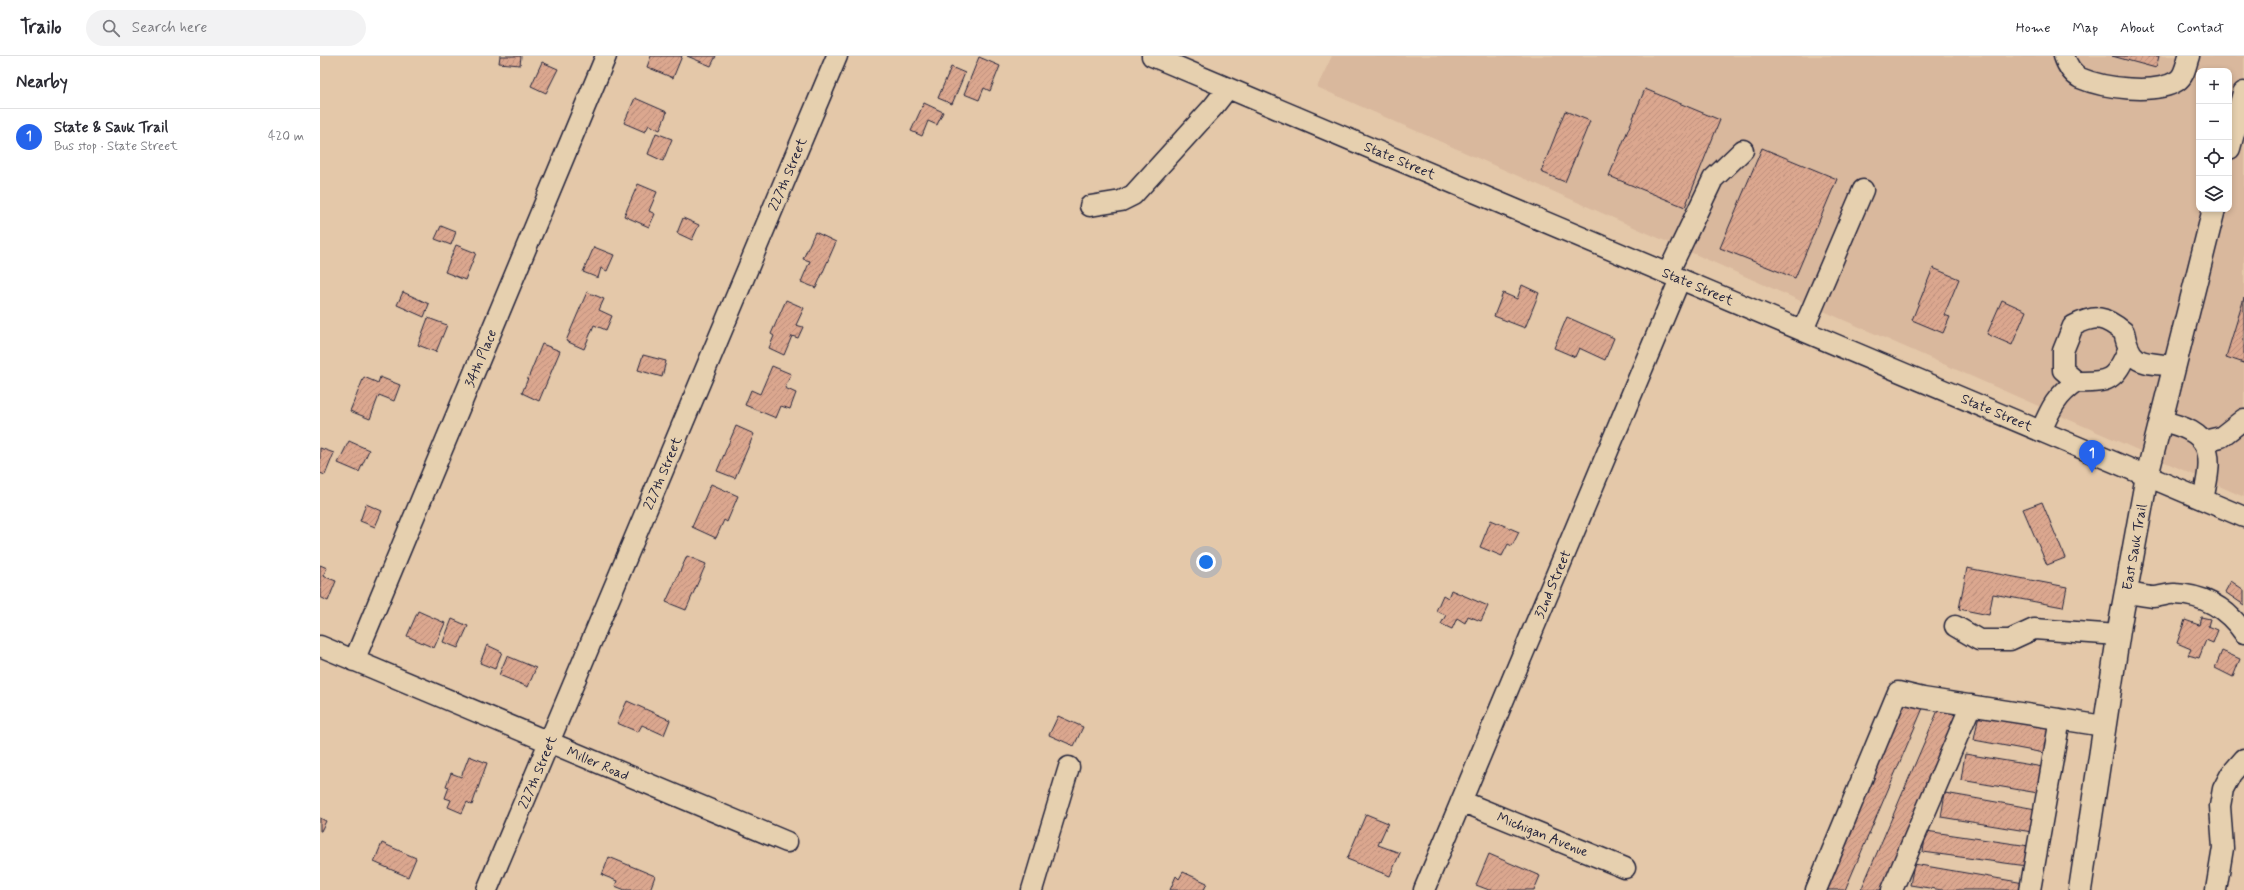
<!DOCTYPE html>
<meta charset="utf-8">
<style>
:root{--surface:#fff;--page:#f2f2f3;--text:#2b2b33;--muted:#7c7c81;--line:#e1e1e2;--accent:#2563eb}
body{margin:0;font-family:Mynerve,sans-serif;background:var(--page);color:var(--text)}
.controls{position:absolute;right:12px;top:12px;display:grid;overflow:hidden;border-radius:8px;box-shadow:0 2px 6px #0003}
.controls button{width:36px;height:36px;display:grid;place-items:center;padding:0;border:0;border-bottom:1px solid var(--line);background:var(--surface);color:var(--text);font:20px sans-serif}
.you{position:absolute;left:886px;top:506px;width:14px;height:14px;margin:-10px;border:3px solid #fff;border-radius:50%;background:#1a73e8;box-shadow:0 0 0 6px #1a73e833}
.badge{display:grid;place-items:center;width:26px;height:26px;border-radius:50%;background:var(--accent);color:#fff;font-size:13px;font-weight:700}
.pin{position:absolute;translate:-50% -33px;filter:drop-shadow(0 1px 2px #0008)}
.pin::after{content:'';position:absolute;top:21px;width:14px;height:12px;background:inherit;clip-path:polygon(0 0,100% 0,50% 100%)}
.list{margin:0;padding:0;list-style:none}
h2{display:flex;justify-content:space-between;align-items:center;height:52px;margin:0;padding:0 16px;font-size:17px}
h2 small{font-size:13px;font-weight:400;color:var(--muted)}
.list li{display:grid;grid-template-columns:26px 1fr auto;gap:12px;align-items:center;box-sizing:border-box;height:56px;padding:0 16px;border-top:1px solid var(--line)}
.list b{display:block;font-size:15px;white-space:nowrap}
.list p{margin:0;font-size:13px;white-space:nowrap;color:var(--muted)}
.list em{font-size:13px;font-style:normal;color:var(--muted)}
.icon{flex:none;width:22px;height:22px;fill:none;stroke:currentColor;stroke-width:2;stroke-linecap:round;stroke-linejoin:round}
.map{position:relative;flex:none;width:1924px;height:834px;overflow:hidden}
header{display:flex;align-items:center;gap:24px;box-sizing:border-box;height:56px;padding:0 20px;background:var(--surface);border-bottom:1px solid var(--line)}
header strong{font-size:19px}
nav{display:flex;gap:22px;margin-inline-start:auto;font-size:14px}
.search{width:280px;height:36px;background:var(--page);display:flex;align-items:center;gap:10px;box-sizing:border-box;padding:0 14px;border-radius:22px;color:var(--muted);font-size:15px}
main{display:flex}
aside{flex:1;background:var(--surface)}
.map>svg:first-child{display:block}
.built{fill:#d9b89d;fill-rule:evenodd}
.building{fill:url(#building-hatch);stroke:#22223b}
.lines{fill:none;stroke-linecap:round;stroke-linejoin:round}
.minor-casing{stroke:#22223b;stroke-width:23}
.major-casing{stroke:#22223b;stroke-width:25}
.minor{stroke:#e6d0af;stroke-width:20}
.major{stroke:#e6d0af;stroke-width:22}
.labels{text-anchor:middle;stroke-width:3;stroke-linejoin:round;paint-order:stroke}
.street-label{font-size:14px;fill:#22223b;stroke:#e6d0af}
</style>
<header>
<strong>Trailo</strong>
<div class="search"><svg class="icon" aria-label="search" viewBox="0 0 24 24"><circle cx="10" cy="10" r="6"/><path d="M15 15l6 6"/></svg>Search here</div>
<nav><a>Home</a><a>Map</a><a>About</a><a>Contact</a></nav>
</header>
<main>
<aside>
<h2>Nearby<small></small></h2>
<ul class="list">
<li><span class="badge">1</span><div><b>State &amp; Sauk Trail</b><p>Bus stop · State Street</p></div><em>420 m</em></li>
</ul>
</aside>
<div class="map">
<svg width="1924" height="834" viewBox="0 0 1924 834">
<defs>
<pattern id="building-hatch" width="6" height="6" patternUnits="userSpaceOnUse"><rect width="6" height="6" fill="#dba78f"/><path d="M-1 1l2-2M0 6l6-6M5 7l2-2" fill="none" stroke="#bc8f7c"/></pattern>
</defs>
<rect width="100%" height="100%" fill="#e4c8a9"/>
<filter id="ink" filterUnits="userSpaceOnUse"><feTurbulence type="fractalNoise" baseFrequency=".025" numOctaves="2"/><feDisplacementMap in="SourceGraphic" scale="8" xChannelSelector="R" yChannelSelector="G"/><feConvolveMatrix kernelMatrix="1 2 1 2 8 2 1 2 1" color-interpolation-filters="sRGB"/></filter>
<g filter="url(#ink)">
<path class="built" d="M1012 0H1924V441L997 31ZM1879 15H1909V153H1879Z"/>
<path class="building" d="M180 0H201L200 9 179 7Z
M331 0H362L353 22 327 11Z
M367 0H396L391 10Z
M1792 0H1839L1836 12Z
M659 1 680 10 670 35 664 32 659 44 644 38Z
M222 6 238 13 226 37 211 30Z
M631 11 645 17 632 48 618 42Z
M1325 33 1400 64 1365 151 1289 120Z
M315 42 347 56 340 74 329 69 325 76 304 67Z
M604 47 623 56 617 69 608 65 602 80 591 75Z
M1245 55 1270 65 1245 126 1221 116Z
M336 77 352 83 343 105 328 98Z
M1442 92 1517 123 1475 222 1400 192Z
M318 128 337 136 329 155 335 158 329 171 304 160Z
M363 162 379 169 372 184 357 177Z
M121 170 136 176 131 189 115 183Z
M495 176 516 186 496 232 481 226 490 205 483 203Z
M136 189 156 197 145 224 125 216Z
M274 191 294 199 287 215 281 212 278 222 263 216Z
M1613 212 1639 223 1624 259 1630 261 1623 277 1592 264Z
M1202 229 1219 237 1205 272 1174 260 1183 237 1197 243Z
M83 236 109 248 104 261 77 249Z
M267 236 284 243 279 254 292 260 286 274 274 269 264 293 246 285Z
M1924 242V307L1906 301Z
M466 244 484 252 476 269 483 271 478 282 472 280 464 299 449 292 454 280 451 278Z
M1682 244 1706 255 1692 289 1667 278Z
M1247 261 1294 282 1285 304 1259 292 1255 301 1234 292Z
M108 262 127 269 116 296 98 289Z
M222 288 240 295 219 345 202 337Z
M323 299 346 305 342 321 318 314Z
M452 310 471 318 465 332 476 337 470 353 461 350 456 362 425 349 431 334 440 338Z
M44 321 58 327 60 321 80 329 74 345 59 339 50 363 30 355Z
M416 370 434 378 415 422 397 415Z
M29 385 49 394 39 416 18 407Z
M0 392 14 397 5 419 0 417Z
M391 428 418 440 407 466 404 464 396 482 372 471Z
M1722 446 1745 502 1727 509 1703 453Z
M46 448 62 455 55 471 40 465Z
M1171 464 1199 476 1192 490 1188 488 1182 500 1160 491Z
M367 500 386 508 366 554 346 546Z
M0 509 7 512 3 520 16 525 8 545 0 541Z
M1647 512 1747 531 1743 551 1673 538 1669 559 1639 553Z
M1911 525 1924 534V549L1905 536Z
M1131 534 1168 550 1161 565 1148 560 1145 567 1137 562 1132 573 1121 568 1126 559 1116 555 1123 539 1128 542Z
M98 555 125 567 114 592 87 580Z
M1881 561 1890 563 1888 570 1898 574 1893 587 1886 584 1879 602 1868 599 1871 593 1857 587 1865 564 1879 569Z
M132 563 148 570 138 592 123 586Z
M167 589 182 596 175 613 160 607Z
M1902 595 1920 603 1913 621 1895 612Z
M187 600 216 612 208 631 179 619Z
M1584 644 1603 652 1525 834H1502Z
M307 645 350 664 344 679 322 669 318 676 297 667Z
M1619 652 1638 660 1563 834H1541Z
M1659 658 1729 670 1724 697 1654 684Z
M738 660 763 671 754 690 729 679Z
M1645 698 1723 711 1718 737 1641 724Z
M149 700 167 707 152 749 147 746 142 757 128 751 131 744 125 742 129 731 126 730 131 717 141 721Z
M1625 737 1716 753 1712 776 1621 761Z
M1046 758 1068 767 1058 789 1080 797 1070 820 1027 803Z
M0 762 6 765 1 775H0Z
M1606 775 1709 790 1707 810 1603 796Z
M62 787 96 802 88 821 54 806Z
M1169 798 1220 820 1214 834H1169L1156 829Z
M289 801 335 820 330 834H305L295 830 297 825 282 819Z
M1594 808 1704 827 1703 834H1622L1590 829Z
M863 816 887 827 884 834H850L856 820 859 823Z"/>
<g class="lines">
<g class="minor-casing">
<path id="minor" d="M832 0 1924 461
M1744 0C1747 9 1751 17 1760 22 1783 32 1835 39 1857 25 1865 20 1866 8 1869 0
M770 150 801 145 813 139 893 51 908 32
M1348 217 1393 123 1423 94
M1483 274 1543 134
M1808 294C1795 324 1789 327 1757 326L1743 314V295L1753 270C1776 258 1784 260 1804 276 1811 311 1823 306 1855 310
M1841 365C1893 376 1894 396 1883 443
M1721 375C1730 354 1737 338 1757 326
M1884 385 1901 381 1924 363
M1806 537C1815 538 1824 540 1833 541 1841 541 1848 537 1855 538 1885 539 1907 552 1924 577
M1635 570 1659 584H1690L1714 573 1798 579
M0 590 467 786
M34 605 286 0
M1141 745 1305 812
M167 834 517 0
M712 834 749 711
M1104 834 1360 223
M1496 834 1578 636 1603 642 1784 670
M1572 834 1651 649
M1710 834 1740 663
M1896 834 1903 792 1900 750 1903 733 1911 718 1924 703"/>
</g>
<g class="major-casing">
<path id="major" d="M1909 92 1924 37
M1760 834 1800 568 1827 420 1894 153"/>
</g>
<use href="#minor" class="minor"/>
<use href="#major" class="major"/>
</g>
</g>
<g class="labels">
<g class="street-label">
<text transform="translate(1080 104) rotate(23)" y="5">State Street</text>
<text transform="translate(467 118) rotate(-67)" y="5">227th Street</text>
<text transform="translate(1378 230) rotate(23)" y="5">State Street</text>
<text transform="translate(160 302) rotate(-67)" y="5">34th Place</text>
<text transform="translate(1677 356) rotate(23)" y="5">State Street</text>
<text transform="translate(342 417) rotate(-67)" y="5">227th Street</text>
<text transform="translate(1814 491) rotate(-80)" y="5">East Sauk Trail</text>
<text transform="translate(1232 528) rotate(-67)" y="5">32nd Street</text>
<text transform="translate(278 707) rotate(23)" y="5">Miller Road</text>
<text transform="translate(217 716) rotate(-67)" y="5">227th Street</text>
<text transform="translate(1223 778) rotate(22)" y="5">Michigan Avenue</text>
</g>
</g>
</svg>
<div class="controls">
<button>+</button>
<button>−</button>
<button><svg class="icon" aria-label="locate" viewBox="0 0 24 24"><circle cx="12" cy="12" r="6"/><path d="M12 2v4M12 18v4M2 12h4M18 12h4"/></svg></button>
<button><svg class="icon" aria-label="layers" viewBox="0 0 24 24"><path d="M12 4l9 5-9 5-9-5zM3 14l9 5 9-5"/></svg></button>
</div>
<div class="you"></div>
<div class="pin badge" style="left:1772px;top:417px">1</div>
</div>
</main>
